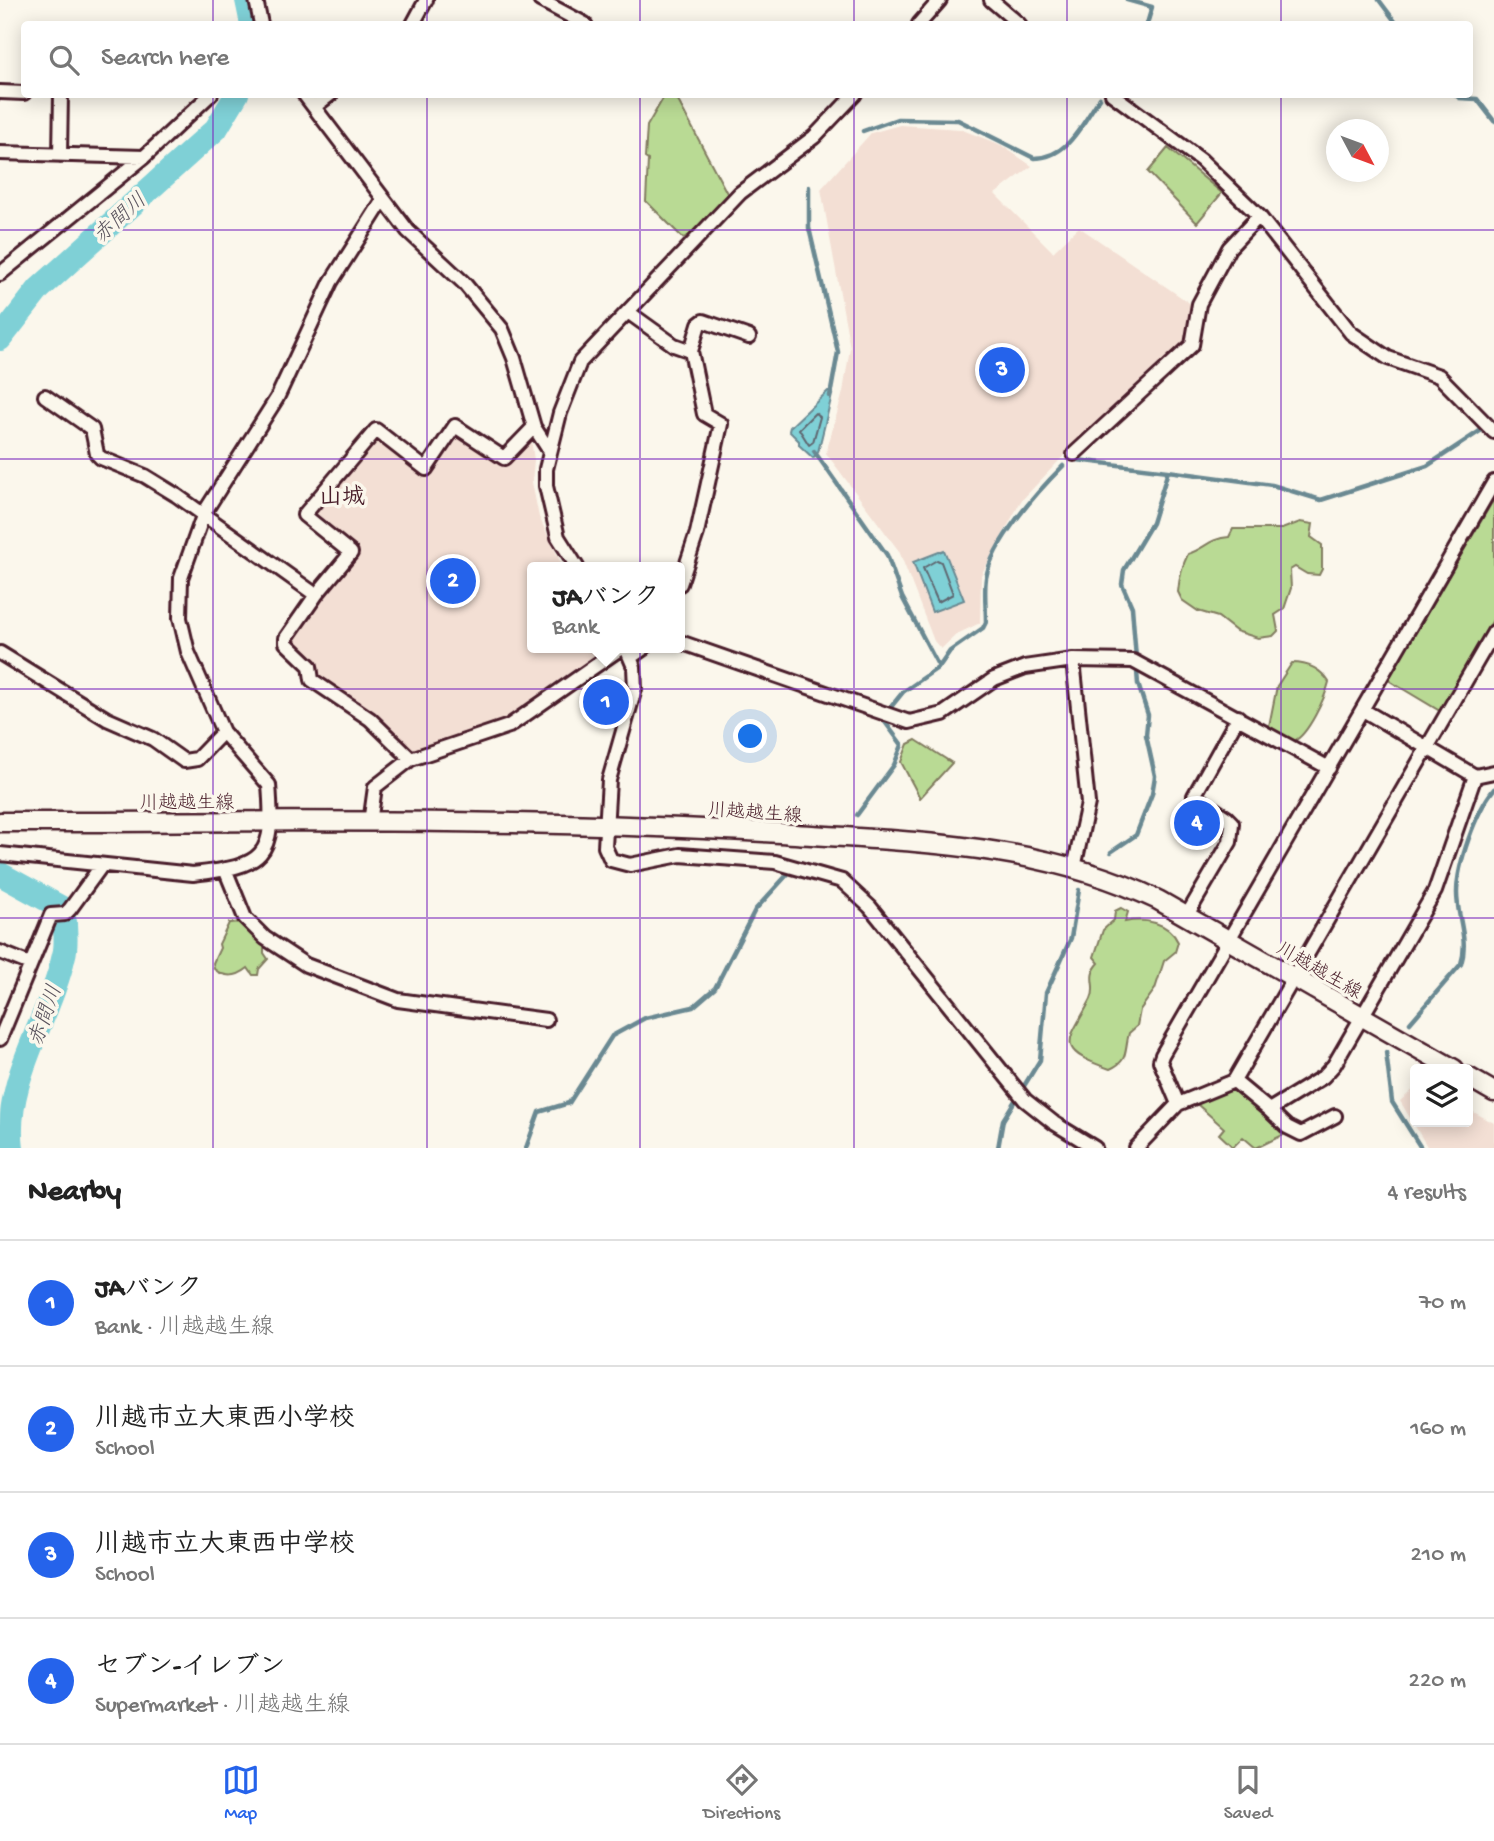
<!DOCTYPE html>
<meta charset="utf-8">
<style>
:root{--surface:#fff;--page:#f2f2f2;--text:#222;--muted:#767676;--line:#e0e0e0;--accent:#2563eb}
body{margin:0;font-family:"Gochi Hand","Klee One",sans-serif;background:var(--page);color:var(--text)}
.controls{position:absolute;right:21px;bottom:21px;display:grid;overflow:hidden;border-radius:7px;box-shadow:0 4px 18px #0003}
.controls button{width:63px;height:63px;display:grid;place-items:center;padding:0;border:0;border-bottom:2px solid var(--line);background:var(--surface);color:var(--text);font:35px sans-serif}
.compass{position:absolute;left:1326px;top:119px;width:63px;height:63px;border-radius:50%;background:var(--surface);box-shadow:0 4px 18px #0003;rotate:131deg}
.you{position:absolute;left:751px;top:737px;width:24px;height:24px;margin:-18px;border:5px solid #fff;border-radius:50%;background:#1a73e8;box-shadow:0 0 0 10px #1a73e833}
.badge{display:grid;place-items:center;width:46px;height:46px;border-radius:50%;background:var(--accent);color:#fff;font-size:23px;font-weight:700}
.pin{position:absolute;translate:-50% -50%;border:4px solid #fff;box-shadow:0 2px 7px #0006}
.popup{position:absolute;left:527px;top:562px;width:158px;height:91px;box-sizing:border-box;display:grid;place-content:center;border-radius:7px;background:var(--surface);filter:drop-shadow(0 2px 5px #0005);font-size:23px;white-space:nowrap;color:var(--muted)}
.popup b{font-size:26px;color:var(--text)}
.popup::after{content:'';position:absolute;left:50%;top:100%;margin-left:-14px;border:14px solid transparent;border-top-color:var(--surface)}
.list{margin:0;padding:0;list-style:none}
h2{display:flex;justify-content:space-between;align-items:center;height:91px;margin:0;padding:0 28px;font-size:30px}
h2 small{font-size:23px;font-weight:400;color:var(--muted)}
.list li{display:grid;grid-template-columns:46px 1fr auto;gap:21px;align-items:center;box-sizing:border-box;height:126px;padding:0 28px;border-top:2px solid var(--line)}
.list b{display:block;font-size:26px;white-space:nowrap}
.list p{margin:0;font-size:23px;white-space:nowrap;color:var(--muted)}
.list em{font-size:23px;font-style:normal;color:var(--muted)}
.icon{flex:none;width:38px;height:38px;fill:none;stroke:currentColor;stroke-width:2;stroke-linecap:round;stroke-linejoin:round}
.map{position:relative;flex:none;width:1494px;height:1148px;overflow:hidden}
.search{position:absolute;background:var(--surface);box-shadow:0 4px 18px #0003;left:21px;right:21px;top:21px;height:77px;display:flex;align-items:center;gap:18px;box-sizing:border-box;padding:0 24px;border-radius:7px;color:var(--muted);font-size:26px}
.sheet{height:595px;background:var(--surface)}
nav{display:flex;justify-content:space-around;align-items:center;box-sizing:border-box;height:98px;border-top:2px solid var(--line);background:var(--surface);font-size:19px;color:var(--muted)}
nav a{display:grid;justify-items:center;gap:4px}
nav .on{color:var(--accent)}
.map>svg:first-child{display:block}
.built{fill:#f3dfd4}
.green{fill:#b9da94;stroke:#827c60;stroke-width:2}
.water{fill:#7fd0d6;stroke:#6a8992;stroke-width:2}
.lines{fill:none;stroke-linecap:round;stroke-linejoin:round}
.shore{stroke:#5f666f;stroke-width:2}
.stream{stroke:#6a8992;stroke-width:4.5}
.river{stroke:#7fd0d6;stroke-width:24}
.minor-casing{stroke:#4a1f2b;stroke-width:18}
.secondary-casing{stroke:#4a1f2b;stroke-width:23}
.minor{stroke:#fbf7ec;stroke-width:12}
.secondary{stroke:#fbf7ec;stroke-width:18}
.grid{fill:none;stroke:#7b2cbf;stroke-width:2;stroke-opacity:0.55}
.labels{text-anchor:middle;stroke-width:7;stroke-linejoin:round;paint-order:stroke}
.street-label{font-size:19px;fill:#4a1f2b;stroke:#fbf7ec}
.water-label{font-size:21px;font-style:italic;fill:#5a545e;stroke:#fbf7ec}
.quarter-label{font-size:23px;font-weight:bold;fill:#4a1f2b;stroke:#fbf7ec}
</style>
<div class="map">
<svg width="1494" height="1148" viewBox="0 0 1494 1148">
<rect width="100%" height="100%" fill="#fbf7ec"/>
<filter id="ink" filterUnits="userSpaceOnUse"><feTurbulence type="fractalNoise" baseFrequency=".0143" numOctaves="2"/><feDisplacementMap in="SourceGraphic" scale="14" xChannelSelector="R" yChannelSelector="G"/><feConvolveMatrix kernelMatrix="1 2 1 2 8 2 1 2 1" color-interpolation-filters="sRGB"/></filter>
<g filter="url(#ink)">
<path class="built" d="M900 125 960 129 1001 145 1032 166 995 194 1053 252 1079 227 1191 304 1188 341 1073 446 1021 501 981 575 980 623 957 634 941 649 934 641 899 551 826 453 843 392 850 348 821 189 871 133Z
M456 431 504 463 531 439 534 460 532 482 539 517 563 567H532V648H605L504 719 409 752 318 678 292 645 291 638 324 592 356 554 313 518 312 512 377 435 427 473Z
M1415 1088V1122H1468V1109L1494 1123V1148H1428L1400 1101Z"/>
<path class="green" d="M665 95H675L728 195 689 236 683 238 646 201 648 160 645 158 647 126Z
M1168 148 1222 193 1197 223 1148 172Z
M1494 499V618L1440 711 1388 680Z
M1300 522 1313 524 1311 537 1322 545V569L1319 575 1307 574 1295 567 1290 570 1291 588 1284 609 1275 615 1278 631 1273 636 1258 638 1236 631 1218 617 1198 611 1182 600 1178 592C1179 580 1182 566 1188 554 1204 549 1210 538 1229 537L1233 529H1282Z
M1292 663C1308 663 1320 668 1329 682 1325 698 1308 735 1294 741L1269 726 1277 686Z
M916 740 952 763 920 798 901 762 908 744Z
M1121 908 1128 912 1125 922C1144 918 1169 922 1178 942L1175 952 1164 961 1155 989 1140 1010 1137 1026 1129 1033C1124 1051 1129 1061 1110 1069 1051 1049 1070 1040 1091 999 1098 985 1085 978 1099 963L1094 957 1103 930 1114 920 1115 911Z
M244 922 264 941V953L268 959 259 969 258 975H253L248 968C237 977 225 978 214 969L213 963 220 948 219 944 229 923Z
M1229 1088 1236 1089 1285 1134 1256 1148 1243 1137 1233 1147 1219 1134 1224 1128 1198 1105 1201 1100Z"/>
<path class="water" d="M828 391H833L818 452 813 458 799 445V441L789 431 790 427Z
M944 550 964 600 932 612 913 562Z"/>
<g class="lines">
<path class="shore" d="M815 413 820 417 813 442 809 445 799 429Z
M937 560 941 562 953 594 938 602 923 568Z"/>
<path class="stream" d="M1127 0 1152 7 1147 24
M1379 0 1397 24
M1455 94 1459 98 1477 99 1494 121
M863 131 897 119 958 120 1034 158C1069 158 1082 123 1100 98
M809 187V228L838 352 830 396
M814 451 887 555 902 597 939 667 903 692 882 718 902 745 894 765 857 815
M1077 460 1168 471
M939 667 950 651 983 628 986 622C986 608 984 592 986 578 992 542 1038 491 1063 466
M1111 852 1136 835 1152 794 1155 776 1146 735 1148 715 1138 684 1132 607 1122 584 1124 570 1152 523 1168 471 1272 485 1321 500 1427 466 1480 431
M1410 1023 1461 964C1469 939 1457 918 1457 893 1457 864 1476 811 1494 789
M1386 1052 1392 1102 1421 1148
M526 1148 539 1112 569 1103 612 1036 645 1018 693 1007 715 988 755 910 787 875
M998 1148 1003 1120 1040 1060 1046 993 1071 938 1079 890"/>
<path class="river" d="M247 0 252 24
M0 339 39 289 216 129 237 94
M0 874 62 908
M12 1148C3 1080 50 1019 64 955 67 945 65 933 65 922"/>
<g class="minor-casing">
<path id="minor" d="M256 0 261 24
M540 0 585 24
M991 0 1019 24
M413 24 426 0
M919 24 940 0
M0 92 24 93
M304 94 408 231 464 283 502 329 514 358 534 427 549 450
M1112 94 1201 160 1259 216 1351 333 1388 358 1439 376 1494 432
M314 107 331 94
M0 153 144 157
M60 155 61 94
M0 274 144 157 211 94
M628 312 674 345 691 351
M45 396 92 429 97 454 101 458 145 476 176 495 316 595 286 638V643L310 666 312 680 370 719 411 759
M1074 454 1192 345 1199 304 1229 248 1259 216
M577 567 558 537 546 486V469L560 413 580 362 740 193 814 137 855 94
M680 584 697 533 721 424 704 414 691 351 699 324 703 321 749 337
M316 595 351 553 304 515 376 430 426 469 455 426 504 458 534 427
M680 642 909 722 943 714 994 679 1025 667 1073 660 1133 661 1329 768
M626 648 634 667 635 689 609 780 605 847 611 860 630 865 680 855 775 862 842 881 870 907 1025 1100 1054 1123 1095 1148
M0 653 107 719 153 739 184 761 197 759 223 732
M631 657 644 648
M1073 660 1088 803 1074 868
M1363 710 1475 776 1494 772
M370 823 375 787 411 759 509 726 621 648
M0 854 193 874C265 866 275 857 269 785L223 732 188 652 180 618 181 578 204 513 277 398 331 282 383 200
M225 869 245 918 265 938 306 965 398 1000 546 1020
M1187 915 1230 842 1232 823 1227 818 1194 796 1238 717
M0 952 30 964
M0 1039 51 915 65 914 70 909 102 865
M1234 1081 1269 1110 1323 1077 1334 1065 1435 891 1475 776
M1178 1104 1234 1081 1494 632
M1269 1110 1287 1127 1301 1134 1335 1116
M1136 1148 1178 1104 1160 1061 1162 1055 1494 482"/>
</g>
<g class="secondary-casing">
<path id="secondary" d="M0 822C260 822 520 817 780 833 910 842 1038 842 1158 900L1454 1069
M1468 1077 1494 1092"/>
</g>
<use href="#minor" class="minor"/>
<use href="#secondary" class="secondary"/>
</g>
</g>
<path class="grid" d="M213 0V24M427 0V24M640 0V24M854 0V24M1067 0V24M1281 0V24M213 94V1148M427 94V1148M640 94V1148M854 94V1148M1067 94V1148M1281 94V1148M0 230H1494M0 459H1494M0 689H1494M0 918H1494"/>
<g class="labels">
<g class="street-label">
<text x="187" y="808">川越越生線</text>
<text transform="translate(755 811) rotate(4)" y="7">川越越生線</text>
<text transform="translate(1320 969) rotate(30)" y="7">川越越生線</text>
</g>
<g class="water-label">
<text transform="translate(119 217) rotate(-42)" y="7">赤間川</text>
<text transform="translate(44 1015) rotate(-71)" y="7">赤間川</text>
</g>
<g class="quarter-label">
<text x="342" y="503">山城</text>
</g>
</g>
</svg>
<div class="controls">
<button><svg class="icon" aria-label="layers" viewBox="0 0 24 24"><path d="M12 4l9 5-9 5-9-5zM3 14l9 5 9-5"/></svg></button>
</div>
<svg class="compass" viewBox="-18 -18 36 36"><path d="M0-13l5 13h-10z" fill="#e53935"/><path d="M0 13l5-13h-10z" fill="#767676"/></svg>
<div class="you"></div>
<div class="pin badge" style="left:606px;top:702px">1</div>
<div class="popup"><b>JAバンク</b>Bank</div>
<div class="pin badge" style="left:453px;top:581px">2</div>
<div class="pin badge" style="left:1002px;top:370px">3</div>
<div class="pin badge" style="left:1197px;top:823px">4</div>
<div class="search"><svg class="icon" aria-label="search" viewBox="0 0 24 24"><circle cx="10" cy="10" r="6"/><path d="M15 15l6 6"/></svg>Search here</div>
</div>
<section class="sheet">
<h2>Nearby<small>4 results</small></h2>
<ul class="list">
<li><span class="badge">1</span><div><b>JAバンク</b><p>Bank · 川越越生線</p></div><em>70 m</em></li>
<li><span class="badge">2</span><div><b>川越市立大東西小学校</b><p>School</p></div><em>160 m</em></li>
<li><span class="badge">3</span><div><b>川越市立大東西中学校</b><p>School</p></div><em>210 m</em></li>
<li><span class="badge">4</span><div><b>セブン-イレブン</b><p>Supermarket · 川越越生線</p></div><em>220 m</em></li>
</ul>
</section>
<nav>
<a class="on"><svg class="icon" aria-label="map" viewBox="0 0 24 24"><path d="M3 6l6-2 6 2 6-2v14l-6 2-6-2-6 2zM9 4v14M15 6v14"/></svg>Map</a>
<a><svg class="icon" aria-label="directions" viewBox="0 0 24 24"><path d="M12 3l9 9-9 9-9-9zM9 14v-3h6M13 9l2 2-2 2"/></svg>Directions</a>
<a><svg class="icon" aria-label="saved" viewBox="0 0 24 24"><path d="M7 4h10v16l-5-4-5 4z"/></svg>Saved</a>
</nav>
